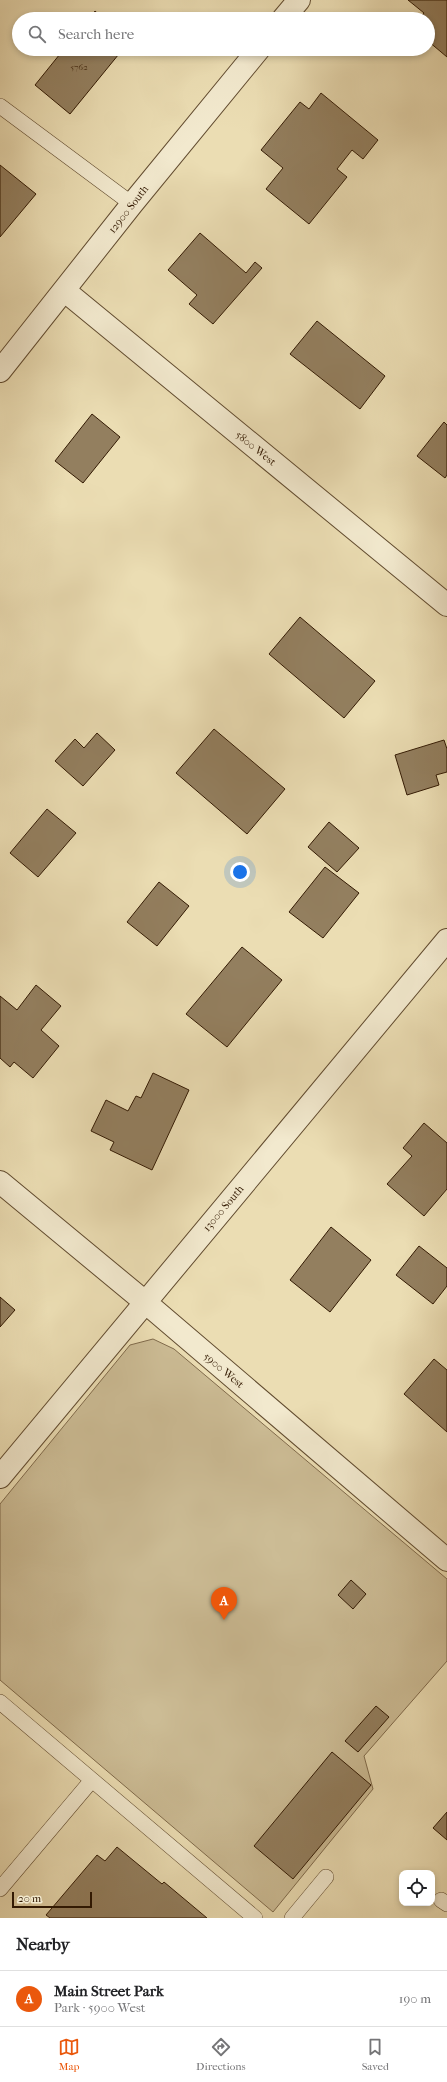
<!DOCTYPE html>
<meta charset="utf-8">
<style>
:root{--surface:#fff;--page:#f6f6f6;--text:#202124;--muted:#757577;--line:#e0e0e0;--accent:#ea580c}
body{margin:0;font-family:"IM FELL French Canon",serif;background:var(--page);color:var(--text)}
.controls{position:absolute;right:12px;bottom:12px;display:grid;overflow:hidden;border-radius:8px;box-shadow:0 2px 6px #0003}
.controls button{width:36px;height:36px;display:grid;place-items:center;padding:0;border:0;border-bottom:1px solid var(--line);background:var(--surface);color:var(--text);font:20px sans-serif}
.scale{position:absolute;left:12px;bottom:10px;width:80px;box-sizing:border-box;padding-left:4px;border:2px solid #331a03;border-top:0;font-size:11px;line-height:14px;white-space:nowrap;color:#331a03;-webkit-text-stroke:3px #f2e9ce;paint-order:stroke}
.you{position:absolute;left:240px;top:872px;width:14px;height:14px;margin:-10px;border:3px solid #fff;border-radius:50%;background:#1a73e8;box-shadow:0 0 0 6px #1a73e833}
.badge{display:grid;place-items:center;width:26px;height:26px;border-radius:50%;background:var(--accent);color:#fff;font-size:13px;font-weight:700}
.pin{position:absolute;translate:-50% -33px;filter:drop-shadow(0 1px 2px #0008)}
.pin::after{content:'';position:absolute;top:21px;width:14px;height:12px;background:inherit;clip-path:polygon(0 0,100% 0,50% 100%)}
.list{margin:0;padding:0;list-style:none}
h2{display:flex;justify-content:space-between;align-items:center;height:52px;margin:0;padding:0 16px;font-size:17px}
h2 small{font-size:13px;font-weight:400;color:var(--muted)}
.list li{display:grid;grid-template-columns:26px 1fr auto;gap:12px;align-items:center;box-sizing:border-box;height:56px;padding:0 16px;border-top:1px solid var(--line)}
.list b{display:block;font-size:15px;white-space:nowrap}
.list p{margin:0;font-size:13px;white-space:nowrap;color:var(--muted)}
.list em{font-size:13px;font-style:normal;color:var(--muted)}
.icon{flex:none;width:22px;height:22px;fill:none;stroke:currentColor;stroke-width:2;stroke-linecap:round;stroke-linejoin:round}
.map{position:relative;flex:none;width:447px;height:1918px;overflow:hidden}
.search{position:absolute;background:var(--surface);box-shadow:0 2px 6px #0003;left:12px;right:12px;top:12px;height:44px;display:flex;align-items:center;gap:10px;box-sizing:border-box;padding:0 14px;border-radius:22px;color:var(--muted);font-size:15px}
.sheet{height:108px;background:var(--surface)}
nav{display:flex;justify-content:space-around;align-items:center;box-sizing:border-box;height:56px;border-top:1px solid var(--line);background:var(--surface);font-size:11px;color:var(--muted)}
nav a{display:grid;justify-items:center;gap:2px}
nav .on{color:var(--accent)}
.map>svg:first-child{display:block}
.green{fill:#ccbc95;stroke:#806b4c}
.building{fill:#937f5f;stroke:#331a03}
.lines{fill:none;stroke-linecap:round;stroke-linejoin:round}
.lane-casing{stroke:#614b2f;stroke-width:16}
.street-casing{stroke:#614b2f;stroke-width:24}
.lane{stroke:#f2e9ce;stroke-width:15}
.street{stroke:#f2e9ce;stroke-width:22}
.labels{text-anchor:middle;stroke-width:3;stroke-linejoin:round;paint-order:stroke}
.number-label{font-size:9px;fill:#4b331a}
.street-label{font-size:11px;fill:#331a03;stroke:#f2e9ce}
</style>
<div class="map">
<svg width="447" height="1918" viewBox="0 0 447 1918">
<rect width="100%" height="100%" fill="#ebddb3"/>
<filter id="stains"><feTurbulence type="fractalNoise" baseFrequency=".005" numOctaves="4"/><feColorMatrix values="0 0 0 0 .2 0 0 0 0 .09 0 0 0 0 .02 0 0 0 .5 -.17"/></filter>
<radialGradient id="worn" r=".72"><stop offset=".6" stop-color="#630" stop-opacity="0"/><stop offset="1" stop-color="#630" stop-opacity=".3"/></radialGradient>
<path class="green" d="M153 1339 174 1349 447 1579V1661L364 1756 373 1789 273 1912 0 1680V1504L130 1345Z"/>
<path class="building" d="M408 0H447V57L428 41V19H419L424 13Z
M95 11 104 19H89Z
M64 49H123L70 114 35 85Z
M321 93 378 140 363 159 352 150 337 169 347 177 309 224 266 189 283 168 261 150 300 102 309 109Z
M0 165 36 194 0 237Z
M200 233 246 273 255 262 262 268 213 324 189 304 197 295 168 270Z
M317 321 385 376 360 409 290 354Z
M92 414 120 437 83 483 55 461Z
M444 422 447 425V475L445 478 417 456Z
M300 617 375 681 344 718 269 654Z
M214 729 285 789 247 834 176 773Z
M97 733 115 750 83 786 55 761 75 739 84 748Z
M444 740 447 749V772L436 775 439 785 407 795 395 755Z
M47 809 76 833 38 877 10 853Z
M329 822 359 848 337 872 308 847Z
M325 867 359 893 323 938 289 912Z
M159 882 189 906 157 946 127 922Z
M242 947 282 980 227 1047 186 1014Z
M36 985 61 1006 41 1030 59 1046 33 1078 14 1062 10 1067 0 1058V996L17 1010Z
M153 1073 189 1090 152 1170 110 1150 114 1142 91 1131 106 1100 128 1111 136 1096 141 1098Z
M424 1123 447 1143V1189L424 1216 387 1184 412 1156 403 1148Z
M331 1227 371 1260 330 1312 290 1280Z
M419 1246 447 1268V1286L433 1304 396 1275Z
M0 1297 15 1310 0 1327Z
M434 1359 447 1370V1432L404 1394Z
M351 1580 366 1594 353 1609 338 1595Z
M376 1706 389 1717 358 1752 345 1741Z
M332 1752 371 1785 293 1879 254 1846Z
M447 1812V1840L433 1828Z
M117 1847 162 1884 164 1882 207 1918H50L46 1915 97 1855 105 1861Z"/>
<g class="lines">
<g class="lane-casing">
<path id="lane" d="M0 106 132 204
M0 1702 255 1918
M0 1889 92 1780
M441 1900 447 1904
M292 1918 326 1877"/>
</g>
<g class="street-casing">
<path id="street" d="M283 19 299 0
M65 291 447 605
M0 371 132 204 259 49
M0 1182 145 1302 447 1560
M0 1477 447 940"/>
</g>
<use href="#lane" class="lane"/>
<use href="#street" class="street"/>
</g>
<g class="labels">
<g class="number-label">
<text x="79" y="70">5762</text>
</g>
<g class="street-label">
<text transform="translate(128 209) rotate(-52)" y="4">12900 South</text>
<text transform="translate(256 448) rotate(39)" y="4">5800 West</text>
<text transform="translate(223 1208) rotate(-50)" y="4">13000 South</text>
<text transform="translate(224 1370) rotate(40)" y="4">5900 West</text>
</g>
</g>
<rect width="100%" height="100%" filter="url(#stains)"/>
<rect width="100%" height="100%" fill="url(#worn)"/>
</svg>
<div class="controls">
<button><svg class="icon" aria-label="locate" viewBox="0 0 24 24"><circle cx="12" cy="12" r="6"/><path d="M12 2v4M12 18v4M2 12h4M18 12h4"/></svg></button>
</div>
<div class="scale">20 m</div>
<div class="you"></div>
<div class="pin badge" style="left:224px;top:1620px">A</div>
<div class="search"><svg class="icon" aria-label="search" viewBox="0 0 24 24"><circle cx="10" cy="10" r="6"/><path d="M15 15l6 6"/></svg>Search here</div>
</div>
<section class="sheet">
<h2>Nearby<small></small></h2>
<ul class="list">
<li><span class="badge">A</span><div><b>Main Street Park</b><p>Park · 5900 West</p></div><em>190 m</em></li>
</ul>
</section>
<nav>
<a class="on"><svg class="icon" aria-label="map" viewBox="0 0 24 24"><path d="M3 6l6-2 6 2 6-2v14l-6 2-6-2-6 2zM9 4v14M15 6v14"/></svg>Map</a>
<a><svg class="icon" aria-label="directions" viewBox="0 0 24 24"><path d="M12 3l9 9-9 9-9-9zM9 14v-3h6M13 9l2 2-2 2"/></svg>Directions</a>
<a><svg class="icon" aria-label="saved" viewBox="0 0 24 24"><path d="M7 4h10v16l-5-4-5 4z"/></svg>Saved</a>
</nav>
